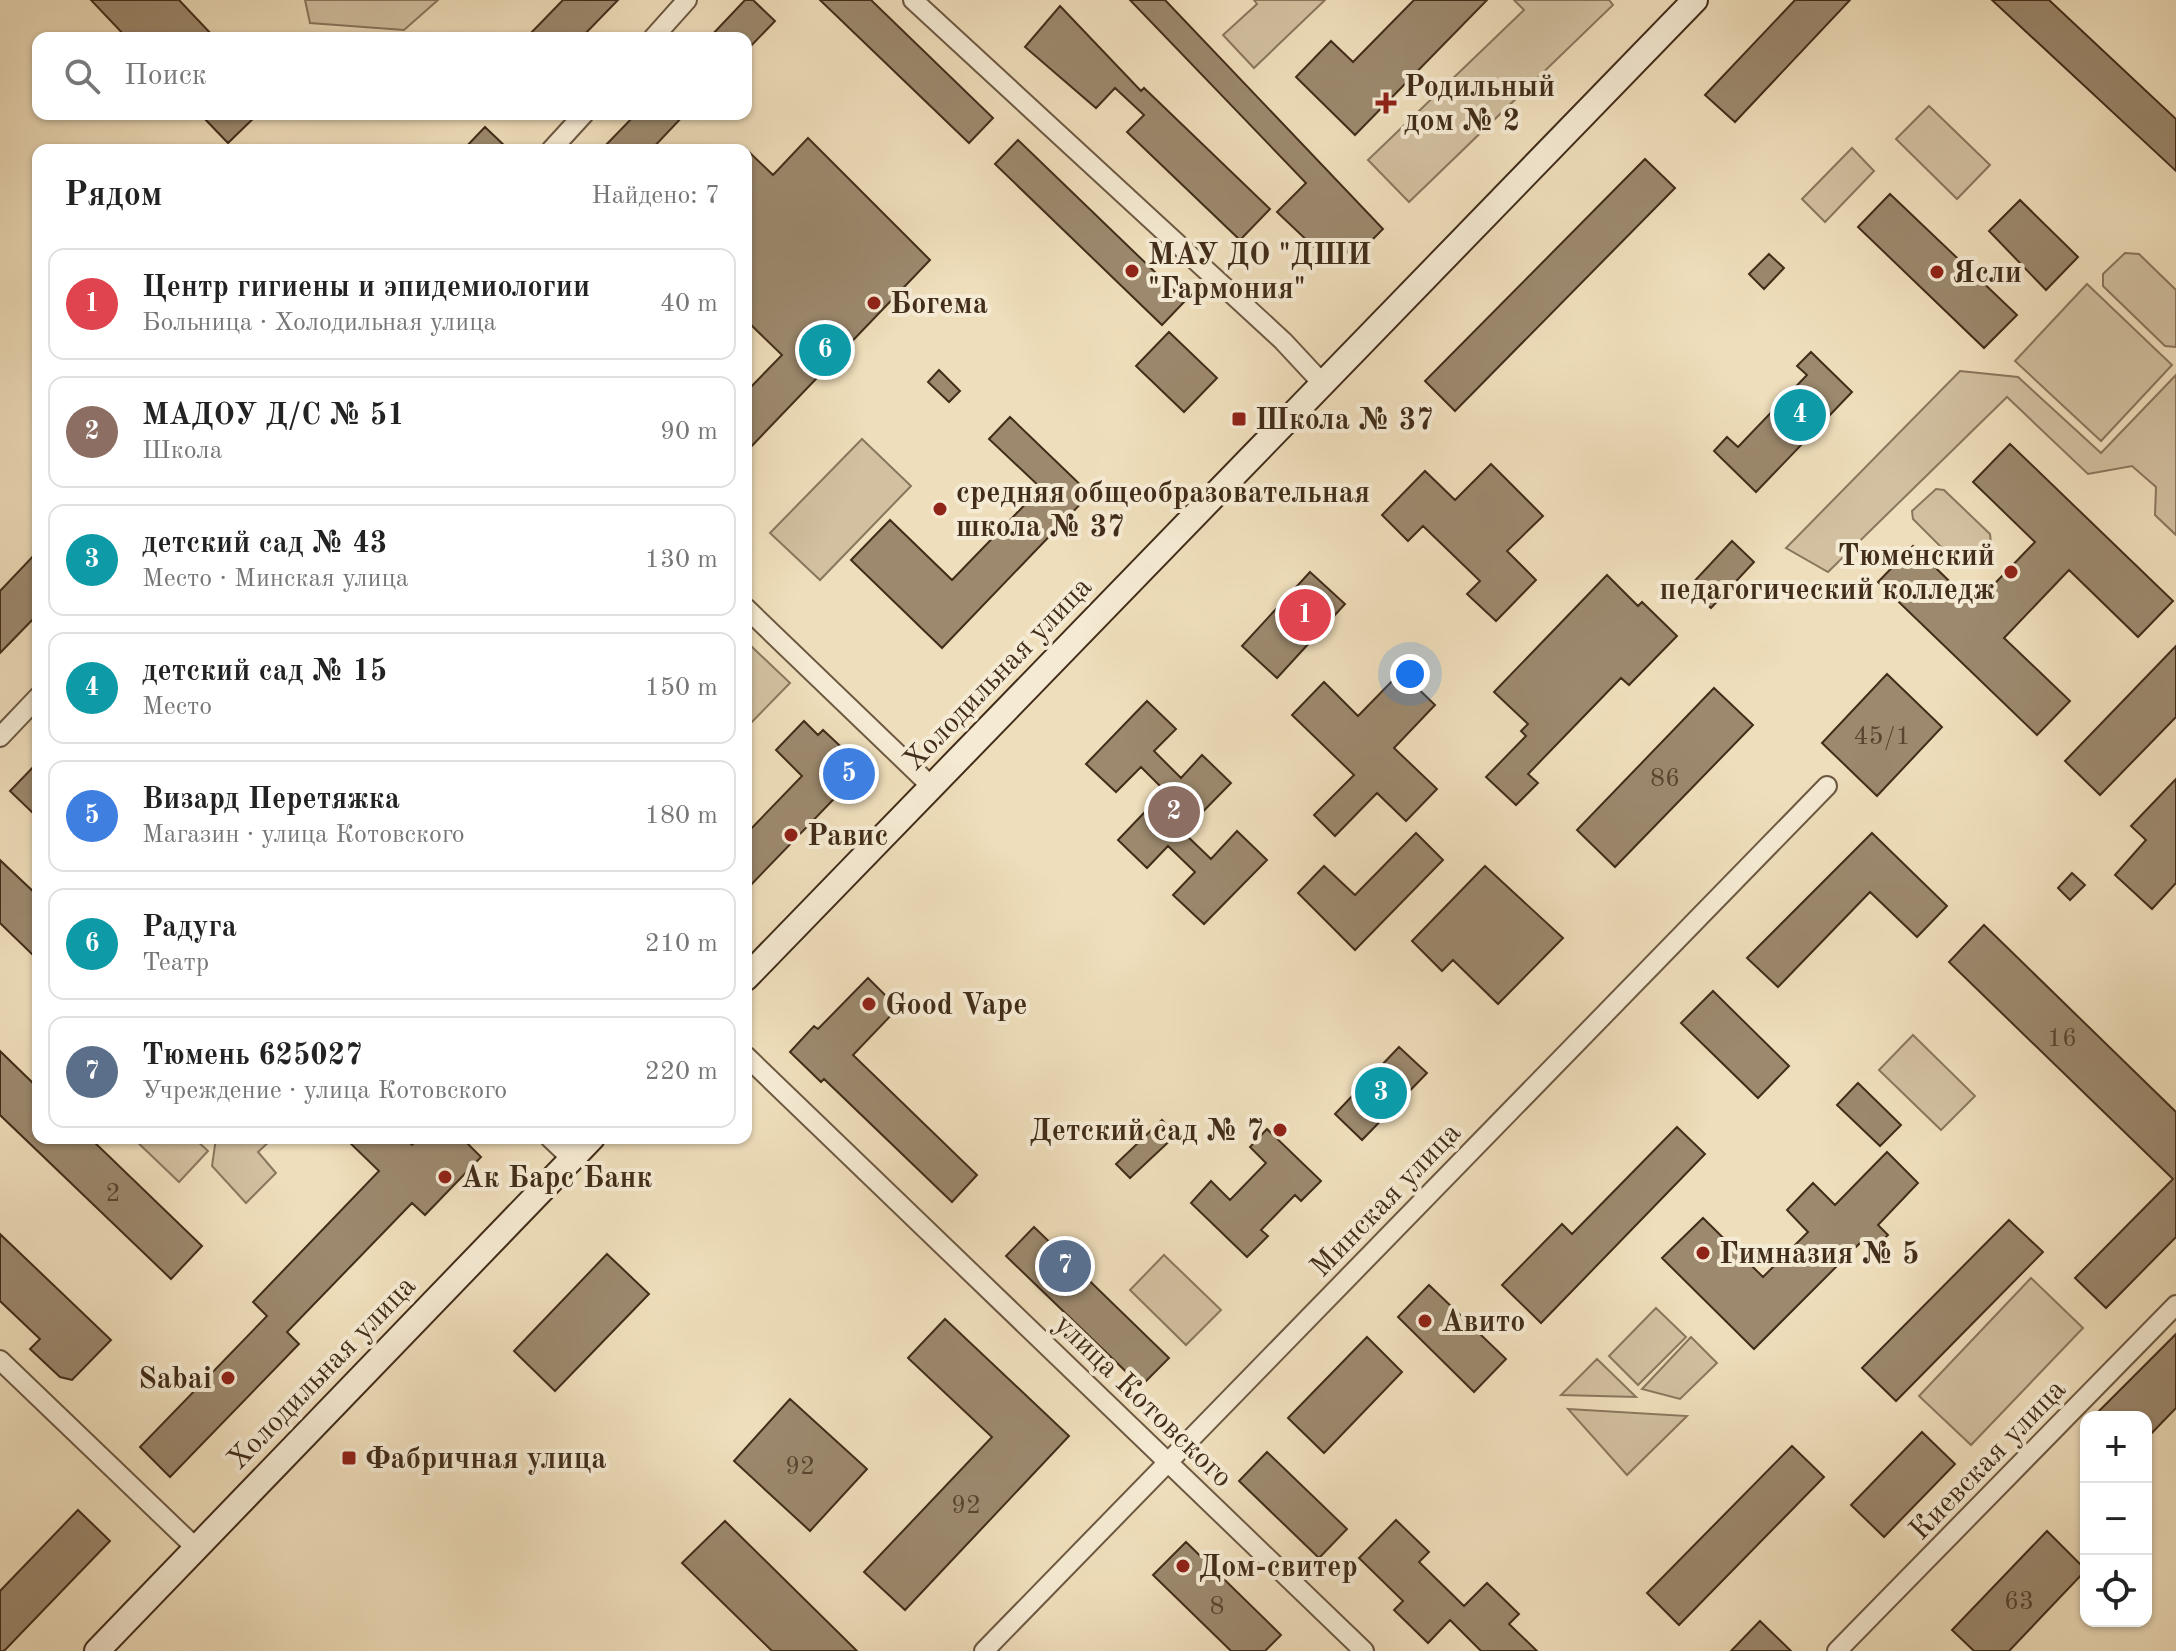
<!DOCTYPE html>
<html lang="ru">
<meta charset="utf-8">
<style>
:root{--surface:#fff;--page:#f2f2f2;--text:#222;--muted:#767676;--line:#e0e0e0;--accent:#111827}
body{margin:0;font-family:"Old Standard TT",serif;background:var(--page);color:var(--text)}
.controls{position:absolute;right:24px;bottom:24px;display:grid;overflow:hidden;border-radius:16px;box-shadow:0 2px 6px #0004}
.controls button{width:72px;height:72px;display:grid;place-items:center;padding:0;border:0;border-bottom:2px solid var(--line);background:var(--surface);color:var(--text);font:40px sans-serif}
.you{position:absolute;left:1410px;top:674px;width:28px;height:28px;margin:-20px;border:6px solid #fff;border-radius:50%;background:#1a73e8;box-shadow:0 0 0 12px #1a73e833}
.badge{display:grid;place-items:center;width:52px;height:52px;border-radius:50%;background:var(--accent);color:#fff;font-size:26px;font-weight:700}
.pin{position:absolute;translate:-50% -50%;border:4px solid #fff;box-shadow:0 2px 8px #0006}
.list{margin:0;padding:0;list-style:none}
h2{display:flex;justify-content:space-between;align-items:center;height:104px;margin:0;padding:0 32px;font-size:34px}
h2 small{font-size:26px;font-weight:400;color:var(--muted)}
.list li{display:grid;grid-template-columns:52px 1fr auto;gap:24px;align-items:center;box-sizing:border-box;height:112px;margin:0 16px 16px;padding:0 16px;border:2px solid var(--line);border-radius:16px}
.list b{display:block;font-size:30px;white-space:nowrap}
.list p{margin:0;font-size:26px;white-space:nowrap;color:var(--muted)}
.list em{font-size:26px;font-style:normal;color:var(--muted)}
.icon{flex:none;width:44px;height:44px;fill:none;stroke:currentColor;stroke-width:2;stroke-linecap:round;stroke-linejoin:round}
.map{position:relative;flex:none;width:2176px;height:1651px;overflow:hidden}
.search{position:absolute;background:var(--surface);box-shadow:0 2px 6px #0004;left:32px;top:32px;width:720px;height:88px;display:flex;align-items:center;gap:20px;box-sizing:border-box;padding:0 28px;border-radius:16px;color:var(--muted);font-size:30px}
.panel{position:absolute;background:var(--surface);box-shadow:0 2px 6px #0004;left:32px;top:144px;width:720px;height:1000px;border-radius:16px}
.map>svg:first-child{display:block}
.green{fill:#d2c0a0;stroke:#8a765d;stroke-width:2}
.building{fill:#9c896e;stroke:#422d1a;stroke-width:2}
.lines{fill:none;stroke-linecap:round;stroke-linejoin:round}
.street-casing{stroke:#6d5942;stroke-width:22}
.secondary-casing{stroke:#422d1a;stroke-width:28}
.street{stroke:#f5ead3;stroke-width:18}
.secondary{stroke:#f5ead3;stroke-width:24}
.poi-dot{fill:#8f2418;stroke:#f5ead3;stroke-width:3}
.labels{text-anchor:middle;stroke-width:8;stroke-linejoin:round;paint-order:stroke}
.number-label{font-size:26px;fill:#58442f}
.poi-label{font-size:30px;font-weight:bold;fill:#422d1a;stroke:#f5ead3;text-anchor:start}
.street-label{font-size:30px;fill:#422d1a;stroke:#f5ead3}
</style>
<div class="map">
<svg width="2176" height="1651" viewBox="0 0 2176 1651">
<rect width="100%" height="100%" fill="#efdebb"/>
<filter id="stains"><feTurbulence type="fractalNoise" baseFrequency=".0025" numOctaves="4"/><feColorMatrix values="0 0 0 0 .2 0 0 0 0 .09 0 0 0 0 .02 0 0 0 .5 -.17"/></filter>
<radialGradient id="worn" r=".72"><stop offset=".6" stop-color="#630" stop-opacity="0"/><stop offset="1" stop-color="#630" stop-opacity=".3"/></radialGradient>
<path class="green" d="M305 0H438L404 30 310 23Z
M1254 0H1325L1254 68 1223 35 1257 4Z
M1514 0H1609L1613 5 1409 202 1368 160 1524 10Z
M1929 106 1990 165 1957 199 1896 139Z
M1852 148 1874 171 1825 222 1802 199Z
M2125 253 2139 254 2176 290V347L2165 346 2103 286V274Z
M2087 284 2172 365 2101 441 2015 361Z
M1960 371 2018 377 2101 453 2176 375V535L2155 515 2156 487 2132 466 2088 474 2007 397 1828 572 1786 548Z
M862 439 911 486 820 580 770 533Z
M1936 489 1944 490 1990 534 1991 544 1971 566 1962 568 1913 519 1912 511Z
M751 646 790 683 746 728V651Z
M1913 1035 1975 1096 1941 1130 1879 1070Z
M133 1138H194L208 1151 179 1182Z
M216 1138H273L258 1152 276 1173 246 1203 212 1166Z
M1164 1255 1221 1310 1186 1345 1130 1290Z
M2031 1278 2083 1328 1971 1445 1919 1396Z
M1656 1308 1686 1337 1638 1385 1609 1356Z
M1691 1337 1717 1363 1680 1399 1642 1389Z
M1597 1359 1636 1397 1561 1395Z
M1568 1409 1687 1416 1627 1475Z"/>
<path class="building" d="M91 0H179L215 38H127Z
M563 0H618L581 38H526Z
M745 0H753L775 21 746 51V38H709Z
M820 0H871L993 118 969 143Z
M1130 0H1165L1383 229 1366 246 1360 239 1334 266 1277 212 1306 183Z
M1414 0H1487L1355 135 1296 77 1331 41 1353 62Z
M1795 0H1850L1735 122 1705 95Z
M1992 0H2049L2176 119V171Z
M1060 6 1141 91 1144 88 1270 209 1240 240 1127 132 1144 115 1115 88 1096 108 1025 47Z
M200 114H258L228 143Z
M636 114H685L651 150H601Z
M485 127 509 150H463Z
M808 138 930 260 746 452V392L782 355 746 320V149L773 175Z
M1018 140 1185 301 1162 325 995 164Z
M1645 159 1675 188 1455 411 1425 381Z
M1890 194 2017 315 1984 348 1858 227Z
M2020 200 2078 257 2046 290 1989 231Z
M1769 254 1784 268 1764 289 1749 274Z
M1169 332 1217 378 1184 412 1136 366Z
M1811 352 1852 392 1756 492 1714 451 1727 437 1738 447 1807 375 1797 366Z
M939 370 960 391 949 402 928 382Z
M1010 417 1090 494 942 648 851 560 890 520 952 580 1041 488 989 439Z
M2010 444 2173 601 2138 637 2069 570 2004 638 2070 701 2037 735 1878 582 1913 546 1974 605 2035 542 1973 482Z
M1491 464 1543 516 1507 551 1536 580 1496 621 1467 594 1480 581 1423 526 1408 541 1382 515 1425 471 1455 500Z
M1732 541 1754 562 1711 608 1689 587Z
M38 551V614L0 653V591Z
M1310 572 1345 604 1277 678 1242 646Z
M1607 575 1638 606 1642 602 1677 636 1629 685 1621 678 1528 774 1538 783 1516 805 1486 777 1526 736 1521 731 1528 724 1494 692Z
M2176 646V717L2100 795 2065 761Z
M1401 672 1435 705 1394 748 1437 789 1406 821 1377 793 1335 836 1314 815 1354 775 1292 715 1324 682 1358 716Z
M1887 674 1942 727 1877 796 1822 743Z
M1714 688 1753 725 1615 867 1577 830Z
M1147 701 1176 729 1154 751 1181 778 1202 755 1231 783 1183 832 1211 859 1237 831 1267 860 1204 924 1173 895 1195 872 1168 846 1147 868 1118 840 1165 791 1141 767 1116 792 1086 764Z
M804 721 818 735 823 730 853 758 848 763 858 774 746 890V834L802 776 776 750Z
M38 762V818L10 791Z
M2176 779V883L2152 909 2115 875 2146 840 2131 826Z
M1416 833 1443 860 1355 950 1298 893 1324 866 1355 895Z
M1872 833 1947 906 1917 937 1870 892 1778 987 1747 958Z
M0 860 38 896V960L0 923Z
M1485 866 1563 938 1498 1004 1453 960 1442 971 1412 941Z
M2072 873 2085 885 2070 900 2058 888Z
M1984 925 2176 1112V1237L2106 1308 2075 1278 2173 1179 1949 962Z
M868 978 898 1008 853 1055 977 1175 952 1202 824 1079 821 1082 790 1052 814 1026 818 1029Z
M1713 991 1789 1066 1758 1098 1681 1023Z
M1399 1047 1427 1073 1362 1140 1335 1114Z
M0 1051 38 1088V1138H90L202 1246 171 1279 0 1115Z
M1858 1083 1901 1125 1880 1146 1837 1105Z
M1162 1120 1176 1135 1130 1178 1116 1164Z
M1677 1127 1705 1154 1541 1323 1502 1285 1562 1224 1572 1234Z
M1267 1129 1321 1181 1301 1201 1295 1195 1261 1230 1268 1236 1247 1257 1191 1203 1211 1181 1230 1200 1266 1163 1250 1147Z
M345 1138H404L412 1145 419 1138H462L481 1157 425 1215 412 1203 287 1332 299 1344 170 1477 140 1447 267 1316 253 1302 379 1171Z
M1887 1152 1918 1183 1878 1225 1888 1235 1874 1248 1864 1239 1754 1349 1662 1258 1703 1218 1763 1277 1808 1232 1787 1210 1813 1183 1835 1205Z
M2009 1220 2043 1252 1896 1401 1862 1368Z
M1034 1227 1169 1358 1141 1386 1006 1256Z
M0 1234 111 1340 72 1380 60 1377 30 1349 40 1339 0 1301Z
M607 1254 649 1294 555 1391 514 1351Z
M1429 1285 1506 1359 1474 1392 1398 1317Z
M945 1319 1069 1436 905 1610 864 1572 992 1437 908 1358Z
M2176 1334V1408L2146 1439V1417H2093Z
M1367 1337 1402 1372 1324 1453 1288 1418Z
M790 1399 867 1469 810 1531 734 1461Z
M1922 1432 1955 1464 1884 1537 1851 1505Z
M1792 1446 1824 1477 1679 1625 1647 1593Z
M1267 1452 1347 1529 1319 1558 1239 1481Z
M78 1510 110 1541 4 1651H0V1591Z
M1396 1520 1429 1552 1419 1562 1464 1606 1487 1583 1519 1614 1509 1624 1537 1651H1481L1450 1620 1428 1643 1394 1610 1403 1601 1359 1558Z
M725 1521 857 1651H772L682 1563Z
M2047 1531 2086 1570 2009 1651H1974L1952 1630Z
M1186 1542 1281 1635 1265 1651H1231L1153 1575Z
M1760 1621 1791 1651H1731Z"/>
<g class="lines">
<g class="street-casing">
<path id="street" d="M913 0 1283 341 1323 384
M653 38 687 0
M551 150 584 114
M746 608 931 786
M0 737 38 697
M746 1056 1364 1651
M550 1138 572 1159
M0 1360 196 1548
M984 1651 1827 786
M1837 1651 2176 1305"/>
</g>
<g class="secondary-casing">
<path id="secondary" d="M746 978 1695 0
M97 1651 592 1138"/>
</g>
<use href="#street" class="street"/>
<use href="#secondary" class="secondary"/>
</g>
<g class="poi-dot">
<path d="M1382 91h8v8h8v8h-8v8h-8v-8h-8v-8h8z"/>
<circle cx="1132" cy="271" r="8"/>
<circle cx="1937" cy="272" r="8"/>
<circle cx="874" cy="303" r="8"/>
<rect x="1231" y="411" width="16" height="16" rx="4"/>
<circle cx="940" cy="509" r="8"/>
<circle cx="2011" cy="572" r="8"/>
<circle cx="791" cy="835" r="8"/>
<circle cx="869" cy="1004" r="8"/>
<circle cx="1280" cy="1130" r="8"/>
<circle cx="445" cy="1177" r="8"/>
<circle cx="1703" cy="1253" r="8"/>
<circle cx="1425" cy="1321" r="8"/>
<circle cx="228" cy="1378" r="8"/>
<rect x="341" y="1450" width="16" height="16" rx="4"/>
<circle cx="1183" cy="1566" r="8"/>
</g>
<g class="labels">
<g class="number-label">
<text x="1882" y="744">45/1</text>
<text x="1665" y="786">86</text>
<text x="2062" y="1046">16</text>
<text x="113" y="1201">2</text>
<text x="800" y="1474">92</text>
<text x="966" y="1513">92</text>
<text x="2019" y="1609">63</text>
<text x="1217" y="1614">8</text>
</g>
<g class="poi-label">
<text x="1404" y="96">Родильный<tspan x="1404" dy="34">дом № 2</tspan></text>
<text x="1148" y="264">МАУ ДО "ДШИ<tspan x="1148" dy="34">"Гармония"</tspan></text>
<text x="1953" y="282">Ясли</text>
<text x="890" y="313">Богема</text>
<text x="1255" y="429">Школа № 37</text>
<text x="956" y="502">средняя общеобразовательная<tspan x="956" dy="34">школа № 37</tspan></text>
<text x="1995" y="565" text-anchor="end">Тюменский<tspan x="1995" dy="34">педагогический колледж</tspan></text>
<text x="807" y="845">Равис</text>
<text x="885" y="1014">Good Vape</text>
<text x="1264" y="1140" text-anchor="end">Детский сад № 7</text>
<text x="461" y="1187">Ак Барс Банк</text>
<text x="1719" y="1263">Гимназия № 5</text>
<text x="1441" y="1331">Авито</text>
<text x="212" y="1388" text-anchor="end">Sabai</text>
<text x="365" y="1468">Фабричная улица</text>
<text x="1199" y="1576">Дом-свитер</text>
</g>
<g class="street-label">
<text transform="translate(997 673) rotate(-46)" y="10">Холодильная улица</text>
<text transform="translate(1385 1199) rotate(-46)" y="10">Минская улица</text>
<text transform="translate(321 1372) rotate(-46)" y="10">Холодильная улица</text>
<text transform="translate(1144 1400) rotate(44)" y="10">улица Котовского</text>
<text transform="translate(1987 1459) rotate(-46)" y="10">Киевская улица</text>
</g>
</g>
<rect width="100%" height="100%" filter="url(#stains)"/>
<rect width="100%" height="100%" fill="url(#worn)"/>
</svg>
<div class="controls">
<button>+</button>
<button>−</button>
<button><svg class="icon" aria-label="locate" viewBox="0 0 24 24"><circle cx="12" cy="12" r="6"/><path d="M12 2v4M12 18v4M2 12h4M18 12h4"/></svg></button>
</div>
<div class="you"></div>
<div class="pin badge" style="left:1305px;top:615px;background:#e0444e">1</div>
<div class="pin badge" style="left:1174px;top:812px;background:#8d6e63">2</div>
<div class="pin badge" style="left:1381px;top:1093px;background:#0f9aa8">3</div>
<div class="pin badge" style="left:1800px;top:415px;background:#0f9aa8">4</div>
<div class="pin badge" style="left:849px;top:774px;background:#3f7fe0">5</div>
<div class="pin badge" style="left:825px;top:350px;background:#0f9aa8">6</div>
<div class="pin badge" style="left:1065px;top:1266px;background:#5c6f8a">7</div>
<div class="search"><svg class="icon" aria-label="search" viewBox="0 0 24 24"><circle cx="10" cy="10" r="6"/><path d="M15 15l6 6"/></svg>Поиск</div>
<section class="panel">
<h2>Рядом<small>Найдено: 7</small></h2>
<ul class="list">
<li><span class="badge" style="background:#e0444e">1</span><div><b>Центр гигиены и эпидемиологии</b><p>Больница · Холодильная улица</p></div><em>40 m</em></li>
<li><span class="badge" style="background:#8d6e63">2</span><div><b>МАДОУ Д/С № 51</b><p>Школа</p></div><em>90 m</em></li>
<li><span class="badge" style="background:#0f9aa8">3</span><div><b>детский сад № 43</b><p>Место · Минская улица</p></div><em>130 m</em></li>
<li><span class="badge" style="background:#0f9aa8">4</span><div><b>детский сад № 15</b><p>Место</p></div><em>150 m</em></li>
<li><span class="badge" style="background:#3f7fe0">5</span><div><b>Визард Перетяжка</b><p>Магазин · улица Котовского</p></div><em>180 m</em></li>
<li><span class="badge" style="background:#0f9aa8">6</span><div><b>Радуга</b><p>Театр</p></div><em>210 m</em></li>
<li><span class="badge" style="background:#5c6f8a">7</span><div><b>Тюмень 625027</b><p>Учреждение · улица Котовского</p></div><em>220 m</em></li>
</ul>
</section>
</div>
